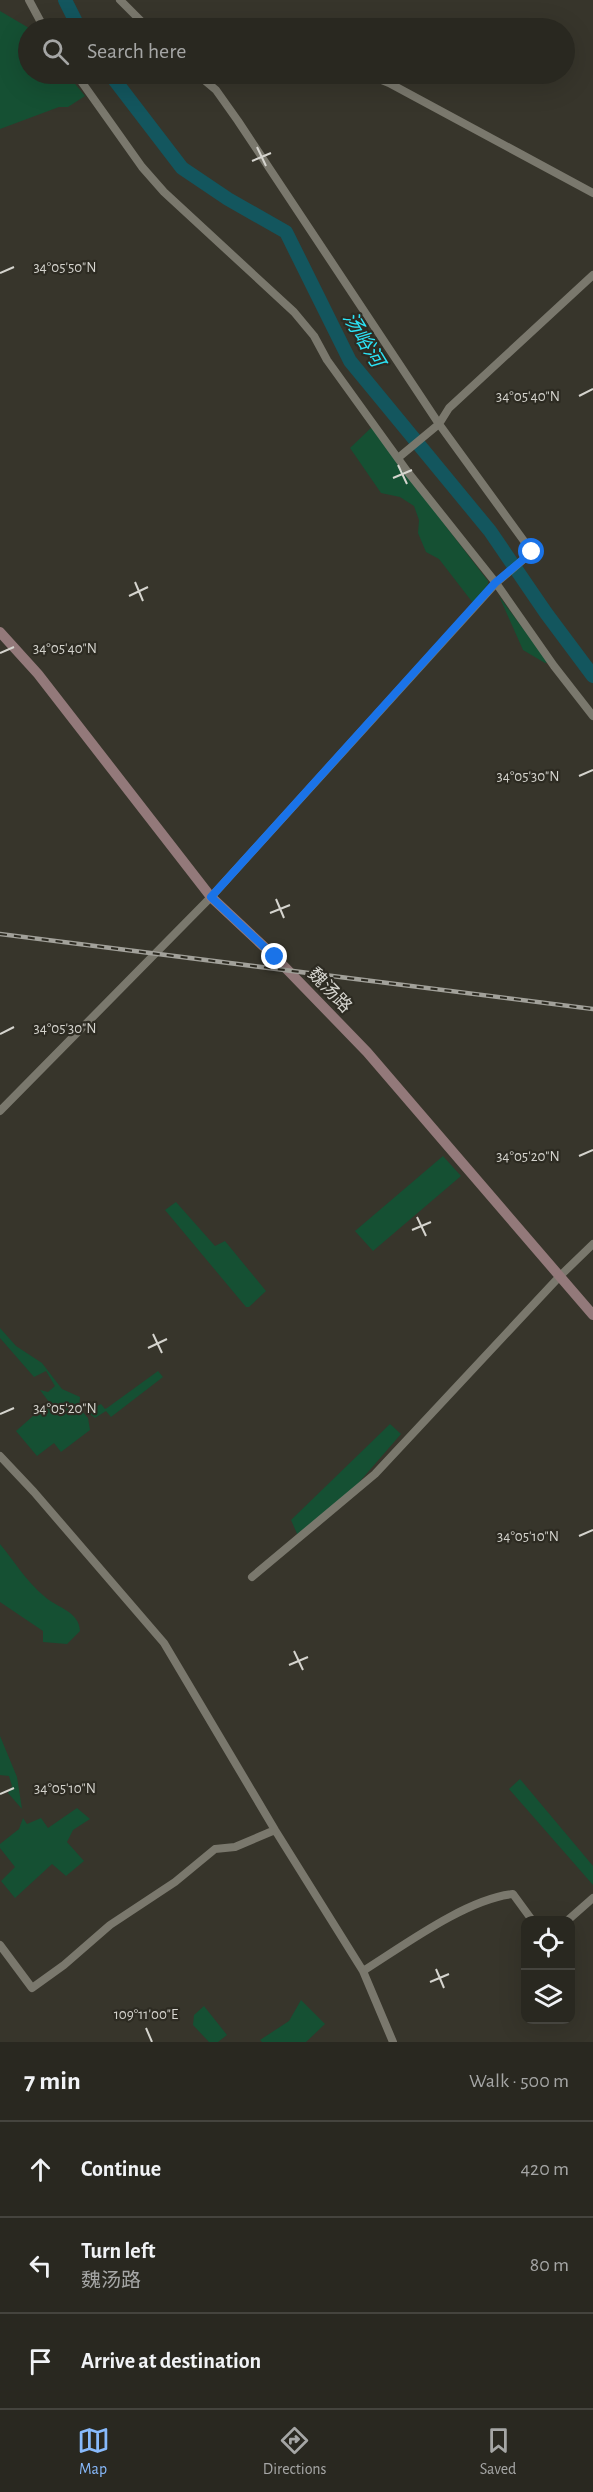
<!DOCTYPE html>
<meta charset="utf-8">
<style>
:root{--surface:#292820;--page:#35342d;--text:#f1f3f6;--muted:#a5a6a5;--line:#45443e;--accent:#88bafc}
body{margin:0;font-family:"Alegreya Sans","Noto Sans SC",sans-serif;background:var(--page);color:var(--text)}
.controls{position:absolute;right:18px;bottom:18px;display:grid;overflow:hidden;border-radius:12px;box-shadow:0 6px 24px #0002}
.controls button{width:54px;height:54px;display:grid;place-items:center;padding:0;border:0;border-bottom:2px solid var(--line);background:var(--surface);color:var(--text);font:30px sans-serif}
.stop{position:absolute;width:18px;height:18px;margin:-14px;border:4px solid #1a73e8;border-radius:50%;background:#fff}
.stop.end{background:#1a73e8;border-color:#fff;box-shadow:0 2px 6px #0008}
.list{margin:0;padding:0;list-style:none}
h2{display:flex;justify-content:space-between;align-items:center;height:78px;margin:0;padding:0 24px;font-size:26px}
h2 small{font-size:20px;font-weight:400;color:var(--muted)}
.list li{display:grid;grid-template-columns:39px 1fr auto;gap:18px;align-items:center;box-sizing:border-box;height:96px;padding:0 24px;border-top:2px solid var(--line)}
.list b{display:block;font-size:22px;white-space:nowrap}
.list p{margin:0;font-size:20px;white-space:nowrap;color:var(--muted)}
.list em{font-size:20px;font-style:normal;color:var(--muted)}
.icon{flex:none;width:33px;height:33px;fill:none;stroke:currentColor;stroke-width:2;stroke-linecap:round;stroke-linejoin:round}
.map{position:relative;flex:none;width:593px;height:2042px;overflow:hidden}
.search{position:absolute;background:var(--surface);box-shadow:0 6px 24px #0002;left:18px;right:18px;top:18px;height:66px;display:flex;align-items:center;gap:15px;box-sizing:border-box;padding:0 21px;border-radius:33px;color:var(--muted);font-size:22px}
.sheet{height:366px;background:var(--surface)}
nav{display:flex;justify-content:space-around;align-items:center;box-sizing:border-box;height:84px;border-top:2px solid var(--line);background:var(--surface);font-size:16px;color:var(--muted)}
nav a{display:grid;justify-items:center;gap:3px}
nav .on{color:var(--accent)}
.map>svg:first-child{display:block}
.green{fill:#155033}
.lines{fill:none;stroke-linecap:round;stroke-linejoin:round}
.river{stroke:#13565e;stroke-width:14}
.street{stroke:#7a786d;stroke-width:8}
.secondary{stroke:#93797a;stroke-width:10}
.rail-casing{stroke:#a2a19a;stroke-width:4.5}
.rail{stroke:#2d2b22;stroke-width:2;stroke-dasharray:7;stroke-linecap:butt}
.route{stroke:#1a73e8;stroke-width:8}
.ticks{fill:none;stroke:#d5d4ce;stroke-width:2}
.labels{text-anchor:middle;stroke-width:4.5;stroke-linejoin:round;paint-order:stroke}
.street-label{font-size:18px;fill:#d5d4ce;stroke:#2d2b22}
.water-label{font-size:20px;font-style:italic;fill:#2be4f7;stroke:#2d2b22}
.ticks-label{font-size:15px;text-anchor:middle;fill:#d5d4ce;stroke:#2d2b22;stroke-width:4.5;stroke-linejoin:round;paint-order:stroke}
</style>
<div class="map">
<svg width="593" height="2042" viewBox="0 0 593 2042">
<rect width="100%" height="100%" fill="#37352b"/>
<path class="green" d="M0 11 29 28 28 74H67L85 96 68 107H59L0 129Z
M373 426 386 448 488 581V584L473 603 439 559 426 552 418 533 419 520 414 506 400 497 381 493 350 448Z
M499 596 547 661 549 662 545 663 523 650Z
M443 1156 461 1176 373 1251 355 1231Z
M176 1202 215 1246 225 1241 266 1291 249 1307H246L165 1210Z
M0 1328 16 1346 42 1363 62 1389 80 1397 79 1408 88 1418 90 1430 61 1452 54 1443 37 1456 16 1431 49 1402 40 1390 48 1392 55 1386 46 1371 34 1377 0 1338Z
M158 1371 163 1377 111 1417 106 1411 95 1418 87 1412 101 1404 105 1409 107 1408Z
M390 1424 401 1434 355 1487 298 1536 291 1520Z
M0 1544C14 1561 27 1582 44 1596 57 1608 79 1611 80 1631L67 1644 43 1642V1631L0 1602Z
M0 1736 17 1777 22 1809 8 1793 12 1786 9 1776 0 1775Z
M520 1779 593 1866V1885L509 1789Z
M77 1808 90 1819 73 1830 67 1842 84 1861 66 1876 52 1864 15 1898 1 1881 15 1867 0 1848V1844L19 1829 23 1818 27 1824 41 1818 48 1828Z
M301 2000 325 2024 306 2042H262L260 2040 289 2021Z
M204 2006 227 2035 218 2042H209L193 2025 194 2015Z"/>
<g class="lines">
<path class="river" d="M65 0 79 28
M110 74 182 168 228 199 286 232 350 361 490 531 546 613 593 676"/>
<path class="street" d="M29 0 44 28
M120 0 148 28
M76 74 142 167 164 192 294 312 314 336 327 360 407 471 496 583 554 666 593 716
M367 74 389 83 593 193
M203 78 230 74
M398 458 439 424 449 408 593 275
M0 1111 211 897 496 583 532 552 439 424 238 121 216 90 197 74
M0 1456 34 1492 164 1643 275 1830 363 1971 393 2042
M252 1577 375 1474 560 1276 593 1244
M568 1920 593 1898
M0 1945 32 1988 64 1965 110 1925 175 1882 215 1849 235 1847 275 1830
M363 1971C403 1946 466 1899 513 1894L532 1920"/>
<path class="secondary" d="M0 632 38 674 211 897 275 957 367 1052 593 1315"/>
<g class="rail-casing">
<path id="rail" d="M0 934 593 1009"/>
</g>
<use href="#rail" class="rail"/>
</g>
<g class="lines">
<path class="route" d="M275 957 211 897 495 583 532 552"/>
</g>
<path class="ticks" d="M257 147 266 166M252 161 271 153M0 273 14 267M579 396 593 389M398 465 407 484M393 478 412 470M135 582 143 601M129 596 148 587M0 653 14 647M579 776 593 770M276 899 284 918M270 913 290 905M0 1034 14 1027M579 1156 593 1150M417 1217 426 1236M412 1230 431 1222M153 1334 162 1353M148 1348 167 1339M0 1414 14 1408M579 1536 593 1530M294 1651 303 1670M289 1665 308 1657M0 1794 14 1788M436 1969 444 1988M430 1982 449 1974M146 2028 152 2042"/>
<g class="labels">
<g class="street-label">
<text transform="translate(330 990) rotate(46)" y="6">魏汤路</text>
</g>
<g class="water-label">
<text transform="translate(364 339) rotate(59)" y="7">汤峪河</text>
</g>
</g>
<g class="ticks-label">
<text x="65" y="272">34°05'50"N</text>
<text x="528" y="401">34°05'40"N</text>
<text x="65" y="653">34°05'40"N</text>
<text x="528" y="781">34°05'30"N</text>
<text x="65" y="1033">34°05'30"N</text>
<text x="528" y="1161">34°05'20"N</text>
<text x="65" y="1413">34°05'20"N</text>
<text x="528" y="1541">34°05'10"N</text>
<text x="65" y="1793">34°05'10"N</text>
<text x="146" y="2019">109°11'00"E</text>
</g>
</svg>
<div class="controls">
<button><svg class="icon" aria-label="locate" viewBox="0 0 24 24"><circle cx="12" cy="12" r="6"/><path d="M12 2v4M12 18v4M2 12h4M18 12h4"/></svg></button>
<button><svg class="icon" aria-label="layers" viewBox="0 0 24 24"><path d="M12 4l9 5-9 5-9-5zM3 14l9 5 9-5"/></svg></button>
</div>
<div class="stop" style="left:532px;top:552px"></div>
<div class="stop end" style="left:275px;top:957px"></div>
<div class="search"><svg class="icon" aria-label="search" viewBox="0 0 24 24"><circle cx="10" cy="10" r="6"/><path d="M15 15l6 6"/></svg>Search here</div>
</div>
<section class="sheet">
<h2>7 min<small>Walk · 500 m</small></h2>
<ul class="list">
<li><svg class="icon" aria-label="ahead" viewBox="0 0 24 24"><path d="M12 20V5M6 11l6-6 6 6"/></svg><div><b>Continue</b></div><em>420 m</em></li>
<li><svg class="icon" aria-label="left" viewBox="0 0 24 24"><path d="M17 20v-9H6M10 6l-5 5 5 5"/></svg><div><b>Turn left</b><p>魏汤路</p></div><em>80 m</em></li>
<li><svg class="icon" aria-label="arrive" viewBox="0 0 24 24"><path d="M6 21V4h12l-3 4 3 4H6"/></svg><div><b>Arrive at destination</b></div></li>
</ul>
</section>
<nav>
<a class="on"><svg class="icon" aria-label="map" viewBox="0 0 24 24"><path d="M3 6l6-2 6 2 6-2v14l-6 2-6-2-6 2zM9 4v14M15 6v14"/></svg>Map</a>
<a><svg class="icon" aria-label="directions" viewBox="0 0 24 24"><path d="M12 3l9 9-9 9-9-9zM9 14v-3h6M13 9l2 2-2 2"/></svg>Directions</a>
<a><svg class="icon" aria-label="saved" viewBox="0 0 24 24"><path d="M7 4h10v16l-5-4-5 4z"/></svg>Saved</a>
</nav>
